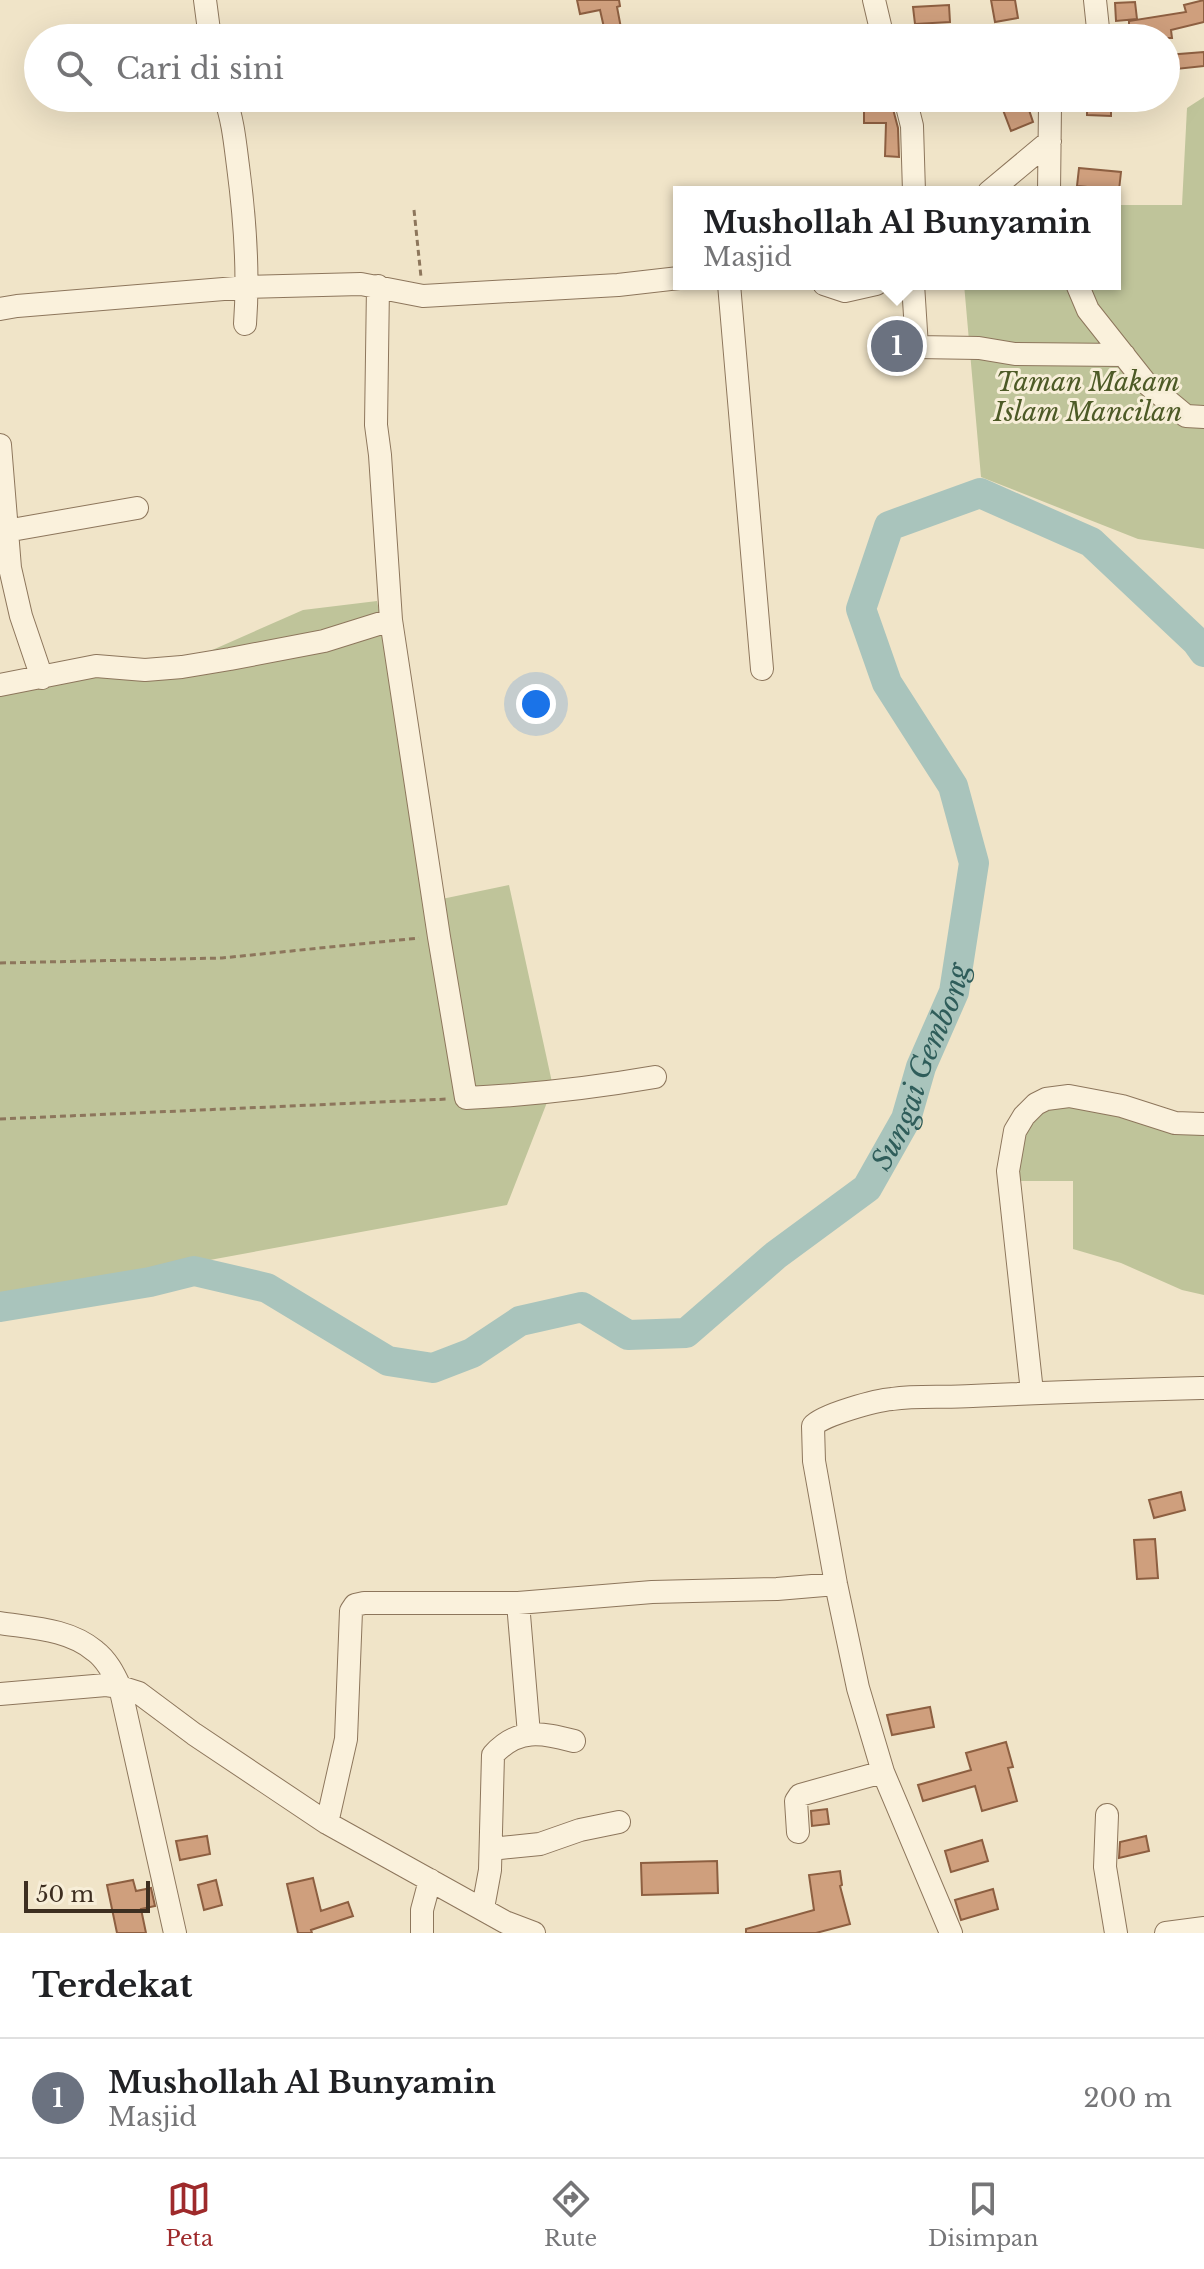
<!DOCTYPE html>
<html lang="id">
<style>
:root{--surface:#fff;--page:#f6f6f6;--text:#202124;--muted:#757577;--line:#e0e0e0;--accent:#9e2a2b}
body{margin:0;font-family:"Libre Baskerville",serif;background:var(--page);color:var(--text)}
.scale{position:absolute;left:24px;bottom:20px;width:126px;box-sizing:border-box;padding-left:8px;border:4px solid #3d2e20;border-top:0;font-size:22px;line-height:28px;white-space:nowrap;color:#3d2e20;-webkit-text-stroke:6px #f7eed8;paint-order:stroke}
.you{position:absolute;left:536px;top:704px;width:28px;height:28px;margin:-20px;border:6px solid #fff;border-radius:50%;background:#1a73e8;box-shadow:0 0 0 12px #1a73e833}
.badge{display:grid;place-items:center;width:52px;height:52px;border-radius:50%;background:var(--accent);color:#fff;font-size:26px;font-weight:700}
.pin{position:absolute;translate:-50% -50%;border:4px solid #fff;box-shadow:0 2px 8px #0006}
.popup{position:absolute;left:673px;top:186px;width:448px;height:104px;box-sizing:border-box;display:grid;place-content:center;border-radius:0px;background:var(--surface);filter:drop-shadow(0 2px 6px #0005);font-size:26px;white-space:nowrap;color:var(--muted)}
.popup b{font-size:30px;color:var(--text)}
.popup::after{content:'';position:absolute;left:50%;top:100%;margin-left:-16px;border:16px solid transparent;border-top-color:var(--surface)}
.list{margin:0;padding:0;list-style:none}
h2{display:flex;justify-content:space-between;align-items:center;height:104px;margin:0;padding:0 32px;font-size:34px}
h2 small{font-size:26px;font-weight:400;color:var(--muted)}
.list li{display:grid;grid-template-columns:52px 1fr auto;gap:24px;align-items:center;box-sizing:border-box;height:120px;padding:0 32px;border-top:2px solid var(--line)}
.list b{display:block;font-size:30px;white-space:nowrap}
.list p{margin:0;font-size:26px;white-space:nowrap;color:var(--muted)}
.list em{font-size:26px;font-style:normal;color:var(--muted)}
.icon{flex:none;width:44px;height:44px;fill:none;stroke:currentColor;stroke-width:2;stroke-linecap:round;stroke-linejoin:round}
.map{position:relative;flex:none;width:1204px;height:1933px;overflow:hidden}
.search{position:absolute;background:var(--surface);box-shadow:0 8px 32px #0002;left:24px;right:24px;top:24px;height:88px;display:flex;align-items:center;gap:20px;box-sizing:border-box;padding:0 28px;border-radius:44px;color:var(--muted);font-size:30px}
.sheet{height:224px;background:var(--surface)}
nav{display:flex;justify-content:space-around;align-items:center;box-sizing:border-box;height:112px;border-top:2px solid var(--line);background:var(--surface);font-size:22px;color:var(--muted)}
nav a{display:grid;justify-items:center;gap:4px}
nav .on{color:var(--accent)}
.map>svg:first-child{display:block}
.cemetery{fill:#bfc49a}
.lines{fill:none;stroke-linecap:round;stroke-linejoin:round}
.river{stroke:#a9c4bc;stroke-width:30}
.building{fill:#cf9f7d;stroke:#8d5f41;stroke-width:2}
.minor-casing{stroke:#8d765c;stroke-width:24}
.path{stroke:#8d765c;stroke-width:3;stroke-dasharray:6 4;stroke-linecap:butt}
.minor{stroke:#faf1dc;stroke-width:22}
.labels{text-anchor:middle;stroke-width:6;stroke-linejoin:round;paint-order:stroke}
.park-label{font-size:26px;font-style:italic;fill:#4d5a26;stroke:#f7eed8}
.water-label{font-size:28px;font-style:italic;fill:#2f5d5a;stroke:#f7eed8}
</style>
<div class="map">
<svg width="1204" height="1933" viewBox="0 0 1204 1933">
<rect width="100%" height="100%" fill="#f0e4c8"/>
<path class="cemetery" d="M1204 97V549L1138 539 981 477 964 284H1115V205H1182L1187 108Z
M377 601 437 900 509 885 553 1087 507 1205 58 1288 0 1293V683L176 666 303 610Z
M1071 1104 1204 1132V1295L1182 1290 1121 1263 1073 1249V1181H1011L1017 1136 1039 1109Z"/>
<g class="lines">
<path class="river" id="s1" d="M0 1307 150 1282 194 1271 267 1288 388 1361 433 1368 472 1353 520 1321 582 1307 628 1335 686 1333 776 1255 867 1188 906 1119 921 1067 954 992 974 863 953 786 887 683 861 609 889 526 980 493 1091 542 1196 641 1204 652"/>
</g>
<path class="building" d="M577 0H619L620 6 617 7 621 28 605 32 600 10 580 14Z
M991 0H1015L1018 18 995 22Z
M1204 0V22L1171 30 1172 38H1129V21L1186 12 1184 5Z
M1135 2 1137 19 1116 21 1115 3Z
M949 5 950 22 915 24 913 7Z
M1204 52V66L1167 70V55Z
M1012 98H1025L1033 122 1011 131 1000 102Z
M1087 98H1111V116L1087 115Z
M864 109H893L898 128 899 157 885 156 886 123H864Z
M1079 168 1121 172 1119 190 1077 186Z
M902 333 903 349 908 357 883 360 880 336Z
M1181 1492 1185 1510 1154 1518 1149 1500Z
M1155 1539 1158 1578 1137 1579 1134 1540Z
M930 1707 934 1727 892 1735 887 1715Z
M1006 1742 1013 1767 1008 1768 1017 1801 982 1811 975 1786 923 1801 918 1785 971 1770 966 1753Z
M827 1809 829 1824 812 1826 811 1811Z
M207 1836 210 1854 180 1860 176 1841Z
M1146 1836 1149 1851 1119 1858 1120 1842Z
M982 1840 988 1861 951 1872 945 1851Z
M717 1861 718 1893 642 1895 641 1863Z
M840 1871 842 1885 840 1886 850 1924 816 1933H746V1929L814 1910 809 1875Z
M313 1878 321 1911 348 1902 353 1916 311 1930 312 1933H298L287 1884Z
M133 1880 136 1891 151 1888 155 1906 141 1909 146 1933H117L107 1885Z
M216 1880 222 1905 204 1910 198 1885Z
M993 1889 998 1909 961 1920 955 1900Z"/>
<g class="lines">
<g class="minor-casing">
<path id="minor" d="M205 0 210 38
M874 0 883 38
M1095 0 1099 38
M225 98C233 120 235 143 238 166 245 219 249 271 245 324
M905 98 912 126 914 192
M989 192 1050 141
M1049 192 1050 105 1059 98
M729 284 762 669
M824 284 845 291 876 284
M913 284 917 347 979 348 1015 354 1124 355
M1077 284 1088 310 1145 382 1186 416 1204 417
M378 286 376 425 380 455 391 620 439 937 466 1098C530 1095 592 1088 655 1077
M0 309 17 306 248 287 361 284 423 296 618 285 679 278
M0 445 10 568 21 616 42 678
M6 531 137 508
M0 685 96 666 145 670 182 667 230 659 324 641 391 620
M1032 1392 1008 1171 1015 1131 1024 1116 1036 1104 1046 1099 1069 1096 1122 1106 1175 1123 1204 1124
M518 1603 529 1734
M0 1623C32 1628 69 1629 95 1651 107 1660 114 1674 120 1687L175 1933
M0 1694 106 1685 120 1687 139 1693 194 1734 327 1823 505 1922 534 1933
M1107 1815 1105 1867 1116 1933
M327 1823 346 1739 351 1611 355 1605 364 1603H518L652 1592 777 1589 836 1584
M798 1832 796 1801 800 1795 883 1772
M491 1849 540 1844 580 1830 619 1822
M483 1908 490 1870 493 1755C518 1727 542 1733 574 1741
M422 1933V1910L430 1880
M951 1933 883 1772 858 1688 836 1584 814 1461 813 1426C822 1415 877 1400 892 1399 919 1395 945 1398 972 1396 1049 1392 1127 1390 1204 1388
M1166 1933 1204 1928"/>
</g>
<path class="path" d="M414 210 421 277
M0 963 222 958 419 938
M0 1119 448 1099"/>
<use href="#minor" class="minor"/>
</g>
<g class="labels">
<g class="park-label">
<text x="1088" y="391">Taman Makam<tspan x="1088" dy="30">Islam Mancilan</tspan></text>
</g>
<g class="water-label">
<text dy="10" stroke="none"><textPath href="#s1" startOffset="1100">Sungai Gembong</textPath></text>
</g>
</g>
</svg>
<div class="scale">50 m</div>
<div class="you"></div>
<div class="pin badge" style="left:897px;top:346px;background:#6b7280">1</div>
<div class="popup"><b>Mushollah Al Bunyamin</b>Masjid</div>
<div class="search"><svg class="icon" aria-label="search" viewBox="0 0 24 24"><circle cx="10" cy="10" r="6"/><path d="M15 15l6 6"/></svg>Cari di sini</div>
</div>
<section class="sheet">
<h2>Terdekat<small></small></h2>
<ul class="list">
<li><span class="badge" style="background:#6b7280">1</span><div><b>Mushollah Al Bunyamin</b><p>Masjid</p></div><em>200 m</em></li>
</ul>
</section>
<nav>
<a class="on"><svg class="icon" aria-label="map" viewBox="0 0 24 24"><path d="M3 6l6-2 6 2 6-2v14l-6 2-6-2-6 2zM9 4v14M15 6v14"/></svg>Peta</a>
<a><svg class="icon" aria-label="directions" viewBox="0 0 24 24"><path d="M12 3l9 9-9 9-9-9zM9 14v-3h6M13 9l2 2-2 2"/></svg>Rute</a>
<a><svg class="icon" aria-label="saved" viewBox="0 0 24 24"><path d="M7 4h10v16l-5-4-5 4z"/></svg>Disimpan</a>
</nav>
